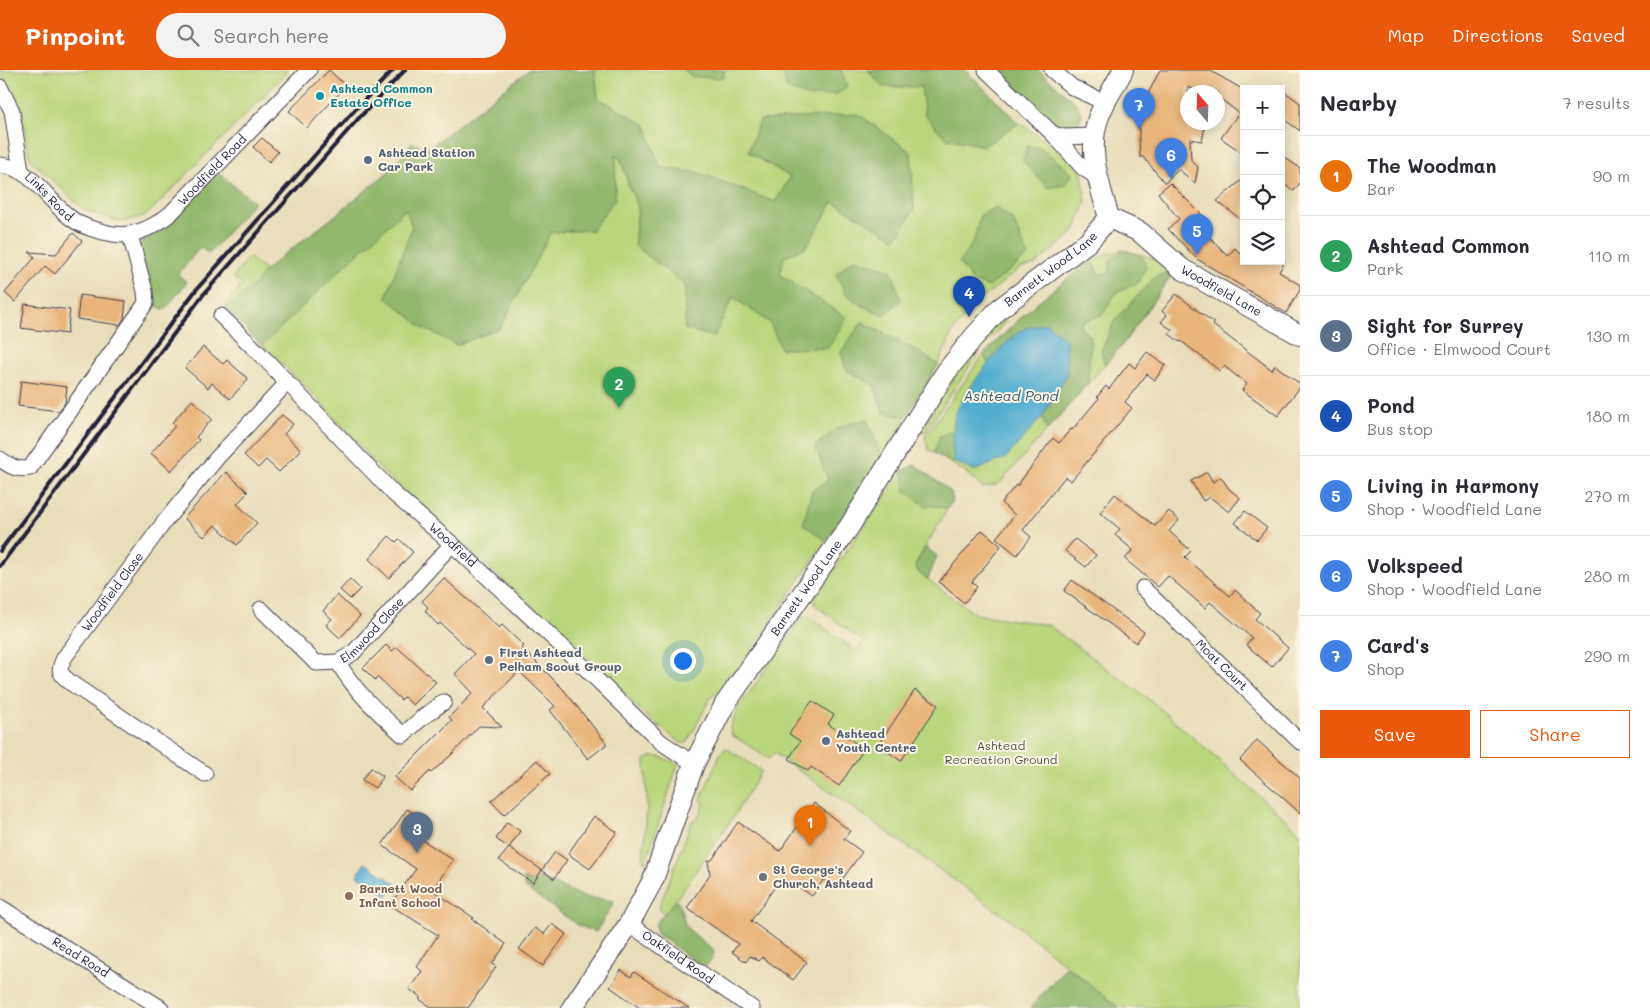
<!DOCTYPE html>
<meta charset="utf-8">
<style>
:root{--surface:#fff;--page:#f2f2f3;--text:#2b2b33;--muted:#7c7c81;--line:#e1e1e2;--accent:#ea580c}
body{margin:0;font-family:Mali,sans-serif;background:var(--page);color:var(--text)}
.controls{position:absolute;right:15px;top:15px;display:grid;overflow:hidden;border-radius:0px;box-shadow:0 2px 12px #0003}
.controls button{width:45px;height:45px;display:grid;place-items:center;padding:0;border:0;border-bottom:1px solid var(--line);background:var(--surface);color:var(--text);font:25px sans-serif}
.compass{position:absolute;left:1180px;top:15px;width:45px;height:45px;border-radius:50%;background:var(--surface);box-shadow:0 2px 12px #0003;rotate:341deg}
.you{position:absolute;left:682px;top:590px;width:18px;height:18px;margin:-12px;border:4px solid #fff;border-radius:50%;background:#1a73e8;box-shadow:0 0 0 8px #1a73e833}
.badge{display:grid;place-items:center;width:32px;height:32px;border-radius:50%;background:var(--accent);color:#fff;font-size:16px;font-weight:700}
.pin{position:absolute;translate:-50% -41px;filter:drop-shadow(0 1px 2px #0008)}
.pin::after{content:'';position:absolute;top:26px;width:18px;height:15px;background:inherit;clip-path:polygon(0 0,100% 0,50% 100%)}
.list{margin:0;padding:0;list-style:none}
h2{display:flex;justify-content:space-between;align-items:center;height:65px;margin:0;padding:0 20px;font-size:21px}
h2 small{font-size:16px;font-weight:400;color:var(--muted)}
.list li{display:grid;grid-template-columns:32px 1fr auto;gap:15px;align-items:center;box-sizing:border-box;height:80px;padding:0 20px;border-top:1px solid var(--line)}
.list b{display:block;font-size:19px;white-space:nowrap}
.list p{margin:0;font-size:16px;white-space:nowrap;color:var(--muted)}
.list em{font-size:16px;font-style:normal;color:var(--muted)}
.actions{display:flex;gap:10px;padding:15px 20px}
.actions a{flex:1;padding:11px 0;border:1px solid var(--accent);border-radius:0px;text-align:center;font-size:18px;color:var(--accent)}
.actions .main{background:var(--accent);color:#fff}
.icon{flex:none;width:28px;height:28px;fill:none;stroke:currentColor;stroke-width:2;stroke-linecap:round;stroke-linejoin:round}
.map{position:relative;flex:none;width:1300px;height:938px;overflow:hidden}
header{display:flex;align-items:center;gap:30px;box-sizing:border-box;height:70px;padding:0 25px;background:var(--accent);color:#fff}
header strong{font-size:24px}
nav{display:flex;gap:28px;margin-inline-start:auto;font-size:18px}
.search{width:350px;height:45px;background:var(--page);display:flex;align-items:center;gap:12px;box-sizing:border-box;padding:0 18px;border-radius:28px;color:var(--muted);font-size:19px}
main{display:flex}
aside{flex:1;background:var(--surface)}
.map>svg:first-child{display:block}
.green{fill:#bad67c;stroke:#6e7c5c}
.forest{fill:#93b76c;stroke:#5a6c54}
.water{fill:#53add0;stroke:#3a6886}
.building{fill:#e9b57a}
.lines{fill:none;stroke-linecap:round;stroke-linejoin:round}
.street-casing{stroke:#403e4e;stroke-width:17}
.secondary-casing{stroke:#403e4e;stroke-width:22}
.street{stroke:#fff;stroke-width:15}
.secondary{stroke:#fff;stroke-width:20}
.rail{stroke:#22223b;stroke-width:4}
.culture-dot{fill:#0f9aa8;stroke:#fcf5e5;stroke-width:2}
.service-dot{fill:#5c6f8a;stroke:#fcf5e5;stroke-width:2}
.worship-dot{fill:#6b7280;stroke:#fcf5e5;stroke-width:2}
.education-dot{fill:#8d6e63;stroke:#fcf5e5;stroke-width:2}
.labels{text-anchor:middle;stroke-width:4;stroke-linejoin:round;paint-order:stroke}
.culture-label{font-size:12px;font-weight:bold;fill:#0d838f;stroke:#fcf5e5;text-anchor:start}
.service-label{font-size:12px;font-weight:bold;fill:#4e5e75;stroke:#fcf5e5;text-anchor:start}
.street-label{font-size:12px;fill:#22223b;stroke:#fcf5e5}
.park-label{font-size:12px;fill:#50584e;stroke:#fcf5e5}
.worship-label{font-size:12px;font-weight:bold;fill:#5b616d;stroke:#fcf5e5;text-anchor:start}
.education-label{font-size:12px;font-weight:bold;fill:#785e54;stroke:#fcf5e5;text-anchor:start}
.water-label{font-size:14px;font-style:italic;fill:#365a77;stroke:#fcf5e5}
</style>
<header>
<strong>Pinpoint</strong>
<div class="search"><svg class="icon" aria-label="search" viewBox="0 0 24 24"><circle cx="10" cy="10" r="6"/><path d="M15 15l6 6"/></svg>Search here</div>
<nav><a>Map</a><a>Directions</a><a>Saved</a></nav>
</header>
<main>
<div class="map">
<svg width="1300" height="938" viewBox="0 0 1300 938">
<rect width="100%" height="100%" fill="#fcf5e5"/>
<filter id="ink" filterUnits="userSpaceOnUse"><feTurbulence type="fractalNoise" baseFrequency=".02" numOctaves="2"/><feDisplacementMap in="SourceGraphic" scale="10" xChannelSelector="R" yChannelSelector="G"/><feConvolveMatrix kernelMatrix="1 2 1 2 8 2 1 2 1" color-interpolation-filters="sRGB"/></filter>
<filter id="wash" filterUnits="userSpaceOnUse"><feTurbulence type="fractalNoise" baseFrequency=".0096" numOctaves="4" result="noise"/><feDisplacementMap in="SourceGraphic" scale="20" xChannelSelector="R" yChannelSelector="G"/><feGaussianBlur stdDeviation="1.12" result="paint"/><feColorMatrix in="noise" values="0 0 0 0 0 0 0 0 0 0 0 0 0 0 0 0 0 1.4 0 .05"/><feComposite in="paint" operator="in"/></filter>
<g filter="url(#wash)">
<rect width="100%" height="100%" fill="#e8deba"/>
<path class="green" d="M0 0H289L147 145 122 152 84 140 31 90 26 76V61L16 30Z
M529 0H965L1019 53 1065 85 1082 103 1086 131 1075 161 1035 195 1020 198 978 232 953 261 938 295 889 375 838 453 725 618 711 627 687 673H681L645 645 572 572 382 401 318 329 226 239V234L242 214 233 207 249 187 266 201 286 183 330 150 387 103 412 73 429 78Z
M1123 180 1152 188 1168 198 1170 207 1123 274 999 414 983 418 965 402 928 379 925 366 984 284 1034 235 1083 196 1106 184Z
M1003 248 1005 252 982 278 924 363 920 361 948 317 978 274Z
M915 395 950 421 953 429 915 495 919 503 975 544 1048 555 1155 634 1300 762V938H1119L1014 853 883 759 774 683 769 689 732 665 730 658 737 640 800 550 808 546 856 581 864 572 815 535 814 528 903 400Z
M726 678 761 701 734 746 670 838 664 845 659 837 692 751 698 748 704 735 701 729 721 682Z
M653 686 660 687 678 694 646 792 643 791 647 738 645 690Z"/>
<path class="forest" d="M529 0H595L598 28 646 55 660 98 697 102 775 132 790 107 748 82 760 50 858 44 911 82 914 139 896 169 833 132 806 177 784 187 780 205 847 248 828 278 781 279 770 253 733 227 714 267 685 259V215L634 175 638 137 629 117 621 90 616 85 615 129 592 160 551 162 500 258 457 275 423 258 386 227 412 157 406 139 339 201 262 276 226 239 255 214 265 201 286 183 330 150 387 103 412 73 429 78Z
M684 0H724V8L693 7Z
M782 0H841L847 16 837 24 809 27 787 19Z
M868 0H965L1019 53 984 76 946 68 925 46 921 17H883Z
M992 0H1038L1076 33 1082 45 1076 59H1062Z
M1027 76 1042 78 1072 104 1065 115 1048 118 1023 91Z
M218 103 254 132 209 184 200 177 178 205 187 212 165 240 150 233 139 176 147 163Z
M995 137 1013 150 1028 186 989 217 973 211 959 193 974 171 980 146Z
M1123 180 1141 185 1146 197 1138 213 1116 223 1102 245 1081 252V259L1091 266 1088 313 1047 360 1042 347 1067 304 998 282 988 294 984 284 1034 235 1083 196 1092 191 1099 205 1110 202V191Z
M854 189 891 200 901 230 884 245 861 235 846 224 836 204Z
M1169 203 1170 207 1123 274 1105 295 1101 281 1115 250 1156 206Z
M862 252 919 282 938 295 906 347 883 342 874 315 846 300 841 282Z
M867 349 879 381 880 389 826 471 803 454 812 421 828 410 815 376 839 357Z
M953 361 952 373 954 392 951 393 934 383 940 366Z
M915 395 950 421 953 429 948 438 925 435 905 421 903 400Z
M925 477 937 486 928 509 919 503 915 495Z
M538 807 584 827 615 831 596 862 579 856 524 817V808L533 813Z
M675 831 679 833 686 857 714 881 712 890 704 898 656 863 655 854Z
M1067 896 1119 938H1030Z"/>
<path class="water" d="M1046 253 1066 270 1067 304 1042 347 1006 388 974 401 954 392C952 377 952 362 955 346 960 326 1005 268 1024 259 1030 256 1040 255 1046 253Z
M365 793 396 814 387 826 357 805Z"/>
<g id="blocks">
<path class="building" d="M329 0 346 16 307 58 289 41Z
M1160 0H1209L1244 20V84L1221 68 1239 43 1218 27V22H1199L1188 17V52H1206L1202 71 1190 69 1191 90 1198 97 1195 113 1178 99 1165 113 1143 87H1140L1139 70V53L1142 36Z
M1281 19 1300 33V61L1281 47Z
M262 68 278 82 269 92 253 77Z
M1281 85 1300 98V113L1294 121 1281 112Z
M1244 108V152L1217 131Z
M1170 113 1210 153 1203 160 1228 186 1235 178 1244 187V191H1285L1279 202 1300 215V220L1286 243 1197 189 1168 159 1179 149 1158 123Z
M73 163 82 171 55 204 45 196 15 232 5 223 35 187 29 182 56 184Z
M1176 224 1214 253 1213 255 1272 300 1275 295 1300 314V317L1278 346 1242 320 1247 314 1224 296 1220 301 1181 271 1180 272 1169 264 1172 260 1161 252 1167 245 1162 241Z
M80 225 126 231 124 249 119 255 77 249Z
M25 234 70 240 67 264 21 258Z
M203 277 223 294 227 290 248 309 230 329 212 313 208 318 185 298Z
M1147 282 1165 295 1155 310 1147 304 1125 332 1132 338 1071 411 1065 407 1023 460 1031 467 1017 485 996 468 1015 445 1001 433 1016 415 1017 416 1053 368 1059 373 1071 359 1072 360 1099 328 1097 327 1106 316 1109 319 1129 293 1135 298Z
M21 311 67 317 65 333 59 341 18 336Z
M192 330 212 349 196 367 199 370 171 401 151 383 175 356 172 353Z
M282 345 293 354 284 364 301 380 279 402 266 390 258 398 244 385Z
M226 402 248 422 237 434 257 453 237 475 215 455 204 467 184 448Z
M1207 402 1213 412 1221 407 1229 419 1240 428 1229 442 1210 427 1203 431 1191 411Z
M1115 424 1155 456 1169 441 1179 450 1169 461 1191 481 1185 487 1230 526 1235 520 1260 543 1255 549 1288 578 1272 597 1246 575 1252 568 1210 532 1205 538 1168 506 1158 517 1125 489 1133 480 1115 465 1120 459 1100 443Z
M1245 441 1267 458 1257 470 1235 453Z
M982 460 1001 476 972 512 977 517 964 533 939 512Z
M389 466 396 472 399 469 413 482 389 508 369 489Z
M1075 469 1096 485 1086 497 1065 481Z
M444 508 499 558 502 555 524 576 522 578 563 619 607 674 588 689 550 640 555 636 519 601 483 638 502 657 479 656 450 686 431 703 430 701 410 721 395 707 452 650 449 647 473 623 455 604 474 584 440 553 438 555 425 541 428 537 422 531Z
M350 509 360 519 350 529 340 520Z
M1072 510 1144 562 1136 573 1064 521Z
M337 525 360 546 340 568 326 555 332 549 323 541Z
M386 575 392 581 397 577 436 612 413 635 404 627 401 630 377 607 375 610 363 598Z
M915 620 938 635 901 691 878 675Z
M812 631 834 645 828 654 864 679 839 716 811 697 808 701 789 689 800 671 789 664Z
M1257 670 1300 708V743L1240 690Z
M537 690 550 704 504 745 491 731Z
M371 698 383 706 375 718 362 710Z
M814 733 850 761 844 769 862 782 836 818 824 809 812 826 793 813 790 819 779 811 751 851 807 892 793 910 762 887 759 891 750 886 746 892 732 882 738 874 687 838 710 804 708 791 712 790 738 752 780 781Z
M407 739 428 753 418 767 453 790 432 820 474 848 472 849 506 874 492 894 496 897 468 938H433L419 929 421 927 409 919 422 901 417 897 438 865 390 835 416 799 382 775Z
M594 746 617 762 590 799 568 784Z
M507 752 520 761 509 778 496 769Z
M509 778 542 800 555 782 567 790 554 809 542 800 533 813 499 790Z
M552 854 566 864 543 896 519 879 535 858 544 864Z
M621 900 631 907 634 902 689 938H640L610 917Z"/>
</g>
</g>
<g filter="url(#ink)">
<use href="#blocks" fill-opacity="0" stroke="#403e4e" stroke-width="1"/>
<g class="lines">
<g class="street-casing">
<g id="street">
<path d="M986 0 1053 64 1083 98 1098 108"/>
<path d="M1052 0 1072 17 1105 33"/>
<path d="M0 17 12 41 21 101"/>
<path d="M1053 64 1064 67 1094 66"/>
<path id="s1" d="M0 95C33 98 48 132 72 149 83 157 95 160 108 163 132 169 153 158 171 143L309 0"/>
<path id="s2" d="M221 246 266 290 394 424 452 474 584 597 661 672 694 694"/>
<path d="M0 389C10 396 17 401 30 398L146 233 145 221 130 165"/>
<path id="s3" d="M1143 518 1300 672"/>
<path id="s4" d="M261 539 316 593 338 592 353 583 452 474"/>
<path d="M338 592C354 621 378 642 403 665L423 647 444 632"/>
<path id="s5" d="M205 704 71 613C60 603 57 603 64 588L165 451 217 388 287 313"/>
<path id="s6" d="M0 837 161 938"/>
<path id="s7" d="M629 854 752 938"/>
</g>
</g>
<g class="secondary-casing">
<g id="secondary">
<path id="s8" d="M1109 148 1140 162 1182 199 1300 265"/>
<path d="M1109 148C1100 115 1087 82 1098 49 1104 31 1115 16 1123 0"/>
<path id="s9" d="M572 938 629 854 653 810 694 694 725 634 849 457 946 302 973 268 999 239 1088 172 1109 148"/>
</g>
</g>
<use href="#street" class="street"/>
<use href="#secondary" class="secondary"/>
<path class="rail" d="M0 481 196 220 352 43 393 0
M0 496 203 225 358 49 405 0"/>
</g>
</g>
<circle class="culture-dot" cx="320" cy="26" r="5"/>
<g class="service-dot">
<circle cx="368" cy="90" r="5"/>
<circle cx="489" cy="590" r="5"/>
<circle cx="826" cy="671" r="5"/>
</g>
<circle class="worship-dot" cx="763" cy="807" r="5"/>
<circle class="education-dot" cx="349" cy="826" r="5"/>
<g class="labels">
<g class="culture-label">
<text x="330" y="23">Ashtead Common<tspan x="330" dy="14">Estate Office</tspan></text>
</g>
<g class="service-label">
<text x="378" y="87">Ashtead Station<tspan x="378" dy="14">Car Park</tspan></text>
<text x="499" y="587">First Ashtead<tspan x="499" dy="14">Pelham Scout Group</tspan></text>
<text x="836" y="668">Ashtead<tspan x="836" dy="14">Youth Centre</tspan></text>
</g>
<g class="street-label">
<text dy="4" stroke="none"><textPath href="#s1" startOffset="259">Woodfield Road</textPath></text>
<text dy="4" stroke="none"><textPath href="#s1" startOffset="60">Links Road</textPath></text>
<text dy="4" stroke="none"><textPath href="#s9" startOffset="889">Barnett Wood Lane</textPath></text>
<text dy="4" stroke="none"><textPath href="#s8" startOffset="135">Woodfield Lane</textPath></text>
<text dy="4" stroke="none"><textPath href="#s2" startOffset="326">Woodfield</textPath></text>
<text dy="4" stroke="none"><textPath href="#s9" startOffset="484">Barnett Wood Lane</textPath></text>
<text dy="4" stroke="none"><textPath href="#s5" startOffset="274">Woodfield Close</textPath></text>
<text dy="4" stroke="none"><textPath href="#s4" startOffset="146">Elmwood Close</textPath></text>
<text dy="4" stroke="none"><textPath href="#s3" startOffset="110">Moat Court</textPath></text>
<text dy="4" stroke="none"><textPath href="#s7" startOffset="59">Oakfield Road</textPath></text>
<text dy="4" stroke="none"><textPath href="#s6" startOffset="95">Read Road</textPath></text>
</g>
<g class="park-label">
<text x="1001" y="680">Ashtead<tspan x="1001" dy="14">Recreation Ground</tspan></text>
</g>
<g class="worship-label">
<text x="773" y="804">St George's<tspan x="773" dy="14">Church, Ashtead</tspan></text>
</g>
<g class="education-label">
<text x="359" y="823">Barnett Wood<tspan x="359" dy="14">Infant School</tspan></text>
</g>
<g class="water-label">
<text x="1011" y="331">Ashtead Pond</text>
</g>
</g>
</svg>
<div class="controls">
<button>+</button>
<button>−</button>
<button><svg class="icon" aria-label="locate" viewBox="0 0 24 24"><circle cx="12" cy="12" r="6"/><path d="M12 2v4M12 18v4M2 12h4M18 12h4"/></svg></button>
<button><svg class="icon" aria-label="layers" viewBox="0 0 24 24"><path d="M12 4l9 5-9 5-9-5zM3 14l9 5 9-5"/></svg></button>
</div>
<svg class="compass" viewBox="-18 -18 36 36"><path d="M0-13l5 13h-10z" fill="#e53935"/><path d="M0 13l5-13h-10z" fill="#7c7c81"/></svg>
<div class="you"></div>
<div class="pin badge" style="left:810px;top:776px;background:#e8710a">1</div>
<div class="pin badge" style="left:619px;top:338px;background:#2e9e5b">2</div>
<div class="pin badge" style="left:417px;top:783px;background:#5c6f8a">3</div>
<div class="pin badge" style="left:969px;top:247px;background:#1a4fb4">4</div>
<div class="pin badge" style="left:1197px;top:185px;background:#3f7fe0">5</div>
<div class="pin badge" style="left:1171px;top:109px;background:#3f7fe0">6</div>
<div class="pin badge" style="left:1139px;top:59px;background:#3f7fe0">7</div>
</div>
<aside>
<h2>Nearby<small>7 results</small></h2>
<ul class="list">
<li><span class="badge" style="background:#e8710a">1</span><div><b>The Woodman</b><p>Bar</p></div><em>90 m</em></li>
<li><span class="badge" style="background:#2e9e5b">2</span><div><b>Ashtead Common</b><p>Park</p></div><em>110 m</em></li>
<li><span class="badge" style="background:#5c6f8a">3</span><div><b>Sight for Surrey</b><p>Office · Elmwood Court</p></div><em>130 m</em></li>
<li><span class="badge" style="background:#1a4fb4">4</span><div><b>Pond</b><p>Bus stop</p></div><em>180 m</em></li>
<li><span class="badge" style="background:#3f7fe0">5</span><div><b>Living in Harmony</b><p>Shop · Woodfield Lane</p></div><em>270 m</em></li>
<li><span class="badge" style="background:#3f7fe0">6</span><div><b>Volkspeed</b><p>Shop · Woodfield Lane</p></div><em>280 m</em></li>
<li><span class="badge" style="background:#3f7fe0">7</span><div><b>Card's</b><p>Shop</p></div><em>290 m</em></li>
</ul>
<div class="actions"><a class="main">Save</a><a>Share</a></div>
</aside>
</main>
